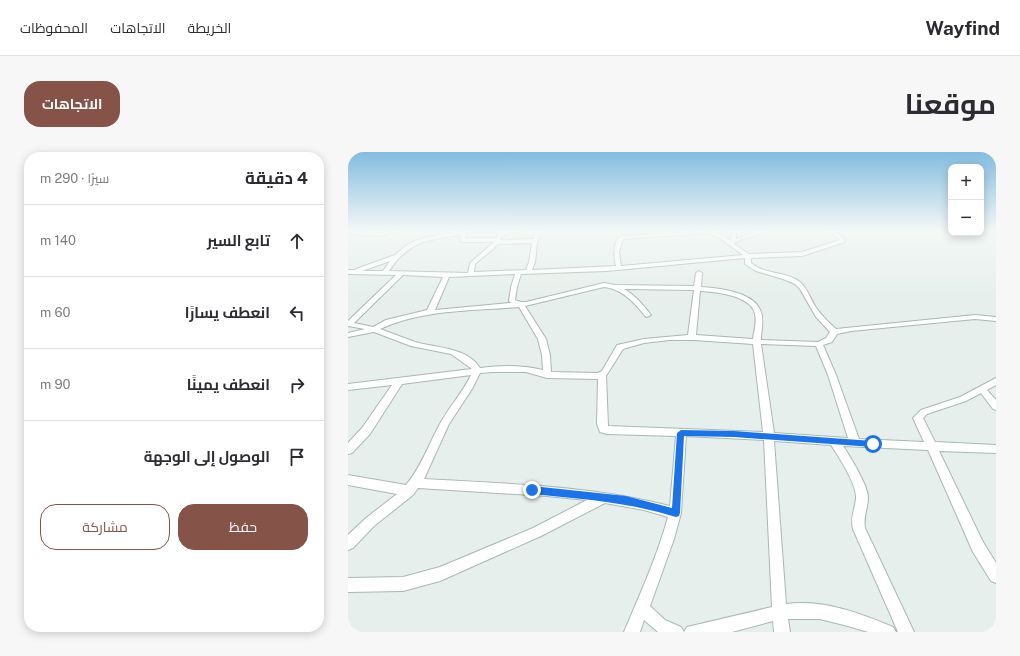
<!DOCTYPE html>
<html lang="ar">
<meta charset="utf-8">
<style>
:root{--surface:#fff;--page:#f7f7f7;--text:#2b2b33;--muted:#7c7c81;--line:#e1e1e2;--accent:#855347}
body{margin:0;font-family:"Public Sans",Cairo,sans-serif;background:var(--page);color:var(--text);direction:rtl}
.controls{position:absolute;right:12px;top:12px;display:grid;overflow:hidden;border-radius:8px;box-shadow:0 2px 10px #0003}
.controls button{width:36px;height:36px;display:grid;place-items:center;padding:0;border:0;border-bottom:1px solid var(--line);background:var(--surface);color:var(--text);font:20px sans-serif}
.stop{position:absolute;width:12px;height:12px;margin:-9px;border:3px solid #1a73e8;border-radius:50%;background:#fff}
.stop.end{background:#1a73e8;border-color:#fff;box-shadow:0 1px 4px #0008}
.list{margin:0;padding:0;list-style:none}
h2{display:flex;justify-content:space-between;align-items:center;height:52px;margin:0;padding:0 16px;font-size:17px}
h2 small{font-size:13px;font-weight:400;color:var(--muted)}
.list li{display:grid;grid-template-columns:26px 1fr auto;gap:12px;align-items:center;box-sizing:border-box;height:72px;padding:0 16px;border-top:1px solid var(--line)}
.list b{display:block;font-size:15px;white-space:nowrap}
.list em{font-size:13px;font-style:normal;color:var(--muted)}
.actions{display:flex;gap:8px;padding:12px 16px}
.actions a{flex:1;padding:9px 0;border:1px solid var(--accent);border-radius:16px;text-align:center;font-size:14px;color:var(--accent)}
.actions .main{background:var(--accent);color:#fff}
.icon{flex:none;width:22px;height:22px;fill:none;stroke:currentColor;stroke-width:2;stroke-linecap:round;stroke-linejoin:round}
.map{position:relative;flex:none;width:648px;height:480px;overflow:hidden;direction:ltr;border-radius:16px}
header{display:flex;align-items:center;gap:24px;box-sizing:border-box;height:56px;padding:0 20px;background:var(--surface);border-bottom:1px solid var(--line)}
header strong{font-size:19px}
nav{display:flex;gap:22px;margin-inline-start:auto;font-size:14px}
.intro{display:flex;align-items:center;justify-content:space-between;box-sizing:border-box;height:96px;padding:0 24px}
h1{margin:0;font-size:28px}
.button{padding:10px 18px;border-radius:16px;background:var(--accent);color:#fff;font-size:14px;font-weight:700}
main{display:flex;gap:24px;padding:0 24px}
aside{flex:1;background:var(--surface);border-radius:16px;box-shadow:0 2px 10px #0003}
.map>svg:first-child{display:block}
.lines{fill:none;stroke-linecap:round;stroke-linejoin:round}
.minor-casing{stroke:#a8b8b2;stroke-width:2}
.minor{fill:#fff;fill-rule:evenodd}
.route{fill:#1a73e8}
</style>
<header>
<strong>Wayfind</strong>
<nav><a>الخريطة</a><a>الاتجاهات</a><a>المحفوظات</a></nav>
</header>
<div class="intro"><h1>موقعنا</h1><a class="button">الاتجاهات</a></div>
<main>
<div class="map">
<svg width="648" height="480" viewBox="0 0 648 480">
<rect width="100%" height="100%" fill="#e6efeb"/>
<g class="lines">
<g class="minor-casing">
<path id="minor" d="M40 79H46L35 84 5 82 3 81 5 80 34 81Z
M115 79H120L117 86H148L150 82 159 79H166L154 84 152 88 185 87 189 79H194L189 91 187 110 184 118 268 114C266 104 264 91 273 84L362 79 374 83 382 89 384 79H388V87L411 79H419L387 90 386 92 401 102 454 100 492 88 480 79H486L496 86 497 90 454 104 403 106V111C417 123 438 119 452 130 459 136 462 146 467 154 473 163 480 170 488 177L627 163 648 165V169L627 167 503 179 489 182 484 190 475 193 488 223 511 287 576 290 565 266 573 258 612 245 648 226V233L639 238 648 248V258L645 257 633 241 618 249 579 262 575 266 587 290 648 293V301L591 299 635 390 648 411V431L643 429 625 400 580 298 495 294C502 304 520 334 520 345 520 356 515 365 517 376L566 480H550L505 377C502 364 507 358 508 346 509 333 491 305 483 293L426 289 438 452C475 447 512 461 545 475L548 480H520L500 474 472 467H440L442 480H426L425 469 384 480H336L339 475 424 455 416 288 338 284 333 361 326 387 302 454 317 468 333 475 336 480H310L296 468 292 480H276C292 442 309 405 320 365L296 358 257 351 193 384 92 429 55 439 0 440V426L55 425 92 415 185 376 239 348 199 344 70 336 65 343 26 374 5 396 0 398V383L18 366 49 342 0 333V323L58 333C74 314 81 291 93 270 102 254 115 240 123 223L54 232 22 282 4 301 0 302V291L14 276 44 233 0 238V232L124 217 103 202 63 194 26 180 0 185V181L17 177 0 174V169L48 123 0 122V118H7L8 117 47 103 59 93 69 88 80 85ZM359 81 370 85 395 103 273 114 271 100 275 87ZM113 83 112 85 113 89 115 90H146L122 111 120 121 41 119C60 90 80 87 113 83ZM184 91 181 110 178 118 126 120 127 112 145 97 150 92ZM397 106V112L408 119 435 127 447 132 452 137 468 165 482 180 478 186 470 190 413 188C413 179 416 169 413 160 407 140 370 136 353 135L354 121 351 119 348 121 346 134 267 133 256 131 178 150H173L167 148 169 135 173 122 258 119ZM42 109 35 119H14ZM167 122 163 135 161 149 163 151 87 158 101 125ZM55 123 95 125 79 158 38 168 25 175 6 171ZM256 135C274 137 286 150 297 164L299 165 303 163C295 153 287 143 276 137L346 138 340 183 296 187 269 193 254 219 250 221 203 220 202 203 198 187 177 154ZM352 139C368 140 403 143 407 162 409 170 406 179 405 187L348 183ZM171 155 190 187 194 203 195 218C174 213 153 213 132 216 119 195 88 196 67 190 55 186 44 181 32 177 75 157 125 159 171 155ZM321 188H346L405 192 415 280 260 274 258 224 275 197 296 191ZM413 192 468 194 480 223 500 286 426 281ZM144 220H178L199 226 250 227 249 272 252 280 259 282 328 284 322 354C241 333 159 332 76 327L101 272 124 237 132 221Z"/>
</g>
<use href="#minor" class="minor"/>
</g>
<linearGradient id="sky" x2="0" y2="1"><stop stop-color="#84bce0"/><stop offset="0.54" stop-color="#f4f8f6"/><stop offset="1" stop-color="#f4f8f6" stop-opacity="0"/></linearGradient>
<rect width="648" height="146" fill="url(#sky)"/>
<path class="route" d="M333 278 386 279 525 289 529 292 525 295 386 285 336 284 332 361 331 364 328 365C279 350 234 347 184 342L180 338 184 334 278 344 324 356 329 281Z"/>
</svg>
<div class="controls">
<button>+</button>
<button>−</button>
</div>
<div class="stop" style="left:525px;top:292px"></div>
<div class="stop end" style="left:184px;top:338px"></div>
</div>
<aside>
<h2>4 دقيقة<small>سيرًا · 290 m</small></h2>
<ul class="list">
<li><svg class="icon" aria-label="ahead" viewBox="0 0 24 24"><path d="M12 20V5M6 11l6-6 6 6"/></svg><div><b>تابع السير</b></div><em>140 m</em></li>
<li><svg class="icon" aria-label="left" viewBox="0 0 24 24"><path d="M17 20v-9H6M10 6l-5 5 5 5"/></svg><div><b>انعطف يسارًا</b></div><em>60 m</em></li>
<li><svg class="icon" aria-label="right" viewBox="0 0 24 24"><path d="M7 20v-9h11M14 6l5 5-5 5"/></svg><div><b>انعطف يمينًا</b></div><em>90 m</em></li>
<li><svg class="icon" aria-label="arrive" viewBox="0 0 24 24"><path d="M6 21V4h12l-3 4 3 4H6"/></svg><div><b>الوصول إلى الوجهة</b></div></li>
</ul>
<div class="actions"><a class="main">حفظ</a><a>مشاركة</a></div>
</aside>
</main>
